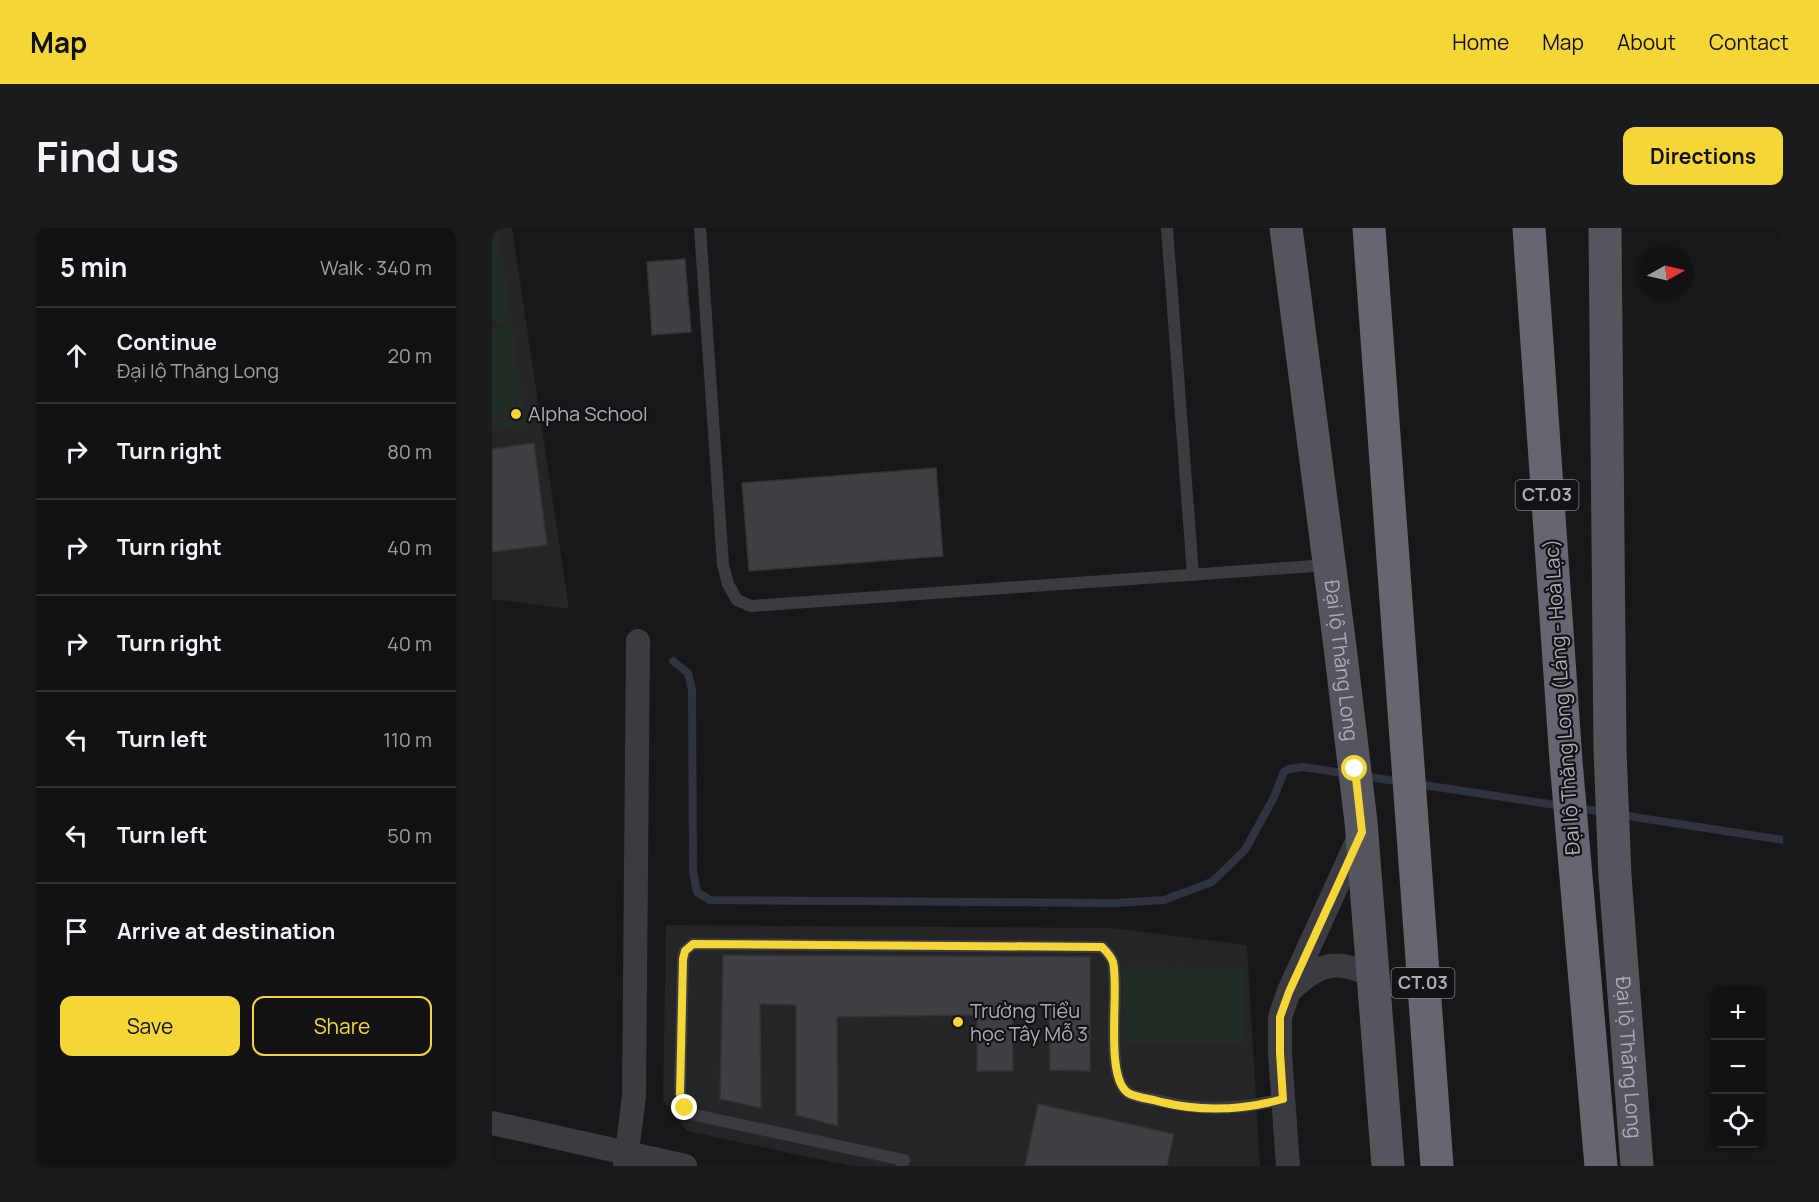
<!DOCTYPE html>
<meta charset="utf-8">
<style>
:root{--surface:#121214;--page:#1b1b1d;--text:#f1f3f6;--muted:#9c9ea0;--line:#313234;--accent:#f4d636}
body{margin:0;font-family:Manrope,sans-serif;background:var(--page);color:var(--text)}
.controls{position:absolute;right:18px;bottom:18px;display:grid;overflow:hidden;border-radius:12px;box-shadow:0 2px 4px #0004}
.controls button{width:54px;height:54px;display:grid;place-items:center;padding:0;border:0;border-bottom:2px solid var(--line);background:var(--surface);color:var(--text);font:30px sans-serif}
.compass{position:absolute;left:1147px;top:18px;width:54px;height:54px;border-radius:50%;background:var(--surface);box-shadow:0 2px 4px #0004;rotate:82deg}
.stop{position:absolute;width:18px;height:18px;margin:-14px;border:4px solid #f4d636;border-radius:50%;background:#fff}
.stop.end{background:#f4d636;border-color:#fff;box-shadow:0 2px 6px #0008}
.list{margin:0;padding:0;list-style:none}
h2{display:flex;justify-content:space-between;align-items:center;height:78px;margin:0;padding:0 24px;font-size:26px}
h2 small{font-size:20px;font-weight:400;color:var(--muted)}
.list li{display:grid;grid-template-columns:39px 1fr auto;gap:18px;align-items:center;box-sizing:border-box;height:96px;padding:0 24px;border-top:2px solid var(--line)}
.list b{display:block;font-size:22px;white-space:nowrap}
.list p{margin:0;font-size:20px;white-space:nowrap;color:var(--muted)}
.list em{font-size:20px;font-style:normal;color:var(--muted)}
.actions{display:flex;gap:12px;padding:18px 24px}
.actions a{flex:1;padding:14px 0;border:2px solid var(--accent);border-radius:12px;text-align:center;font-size:21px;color:var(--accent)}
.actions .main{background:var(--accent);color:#111}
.icon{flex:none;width:33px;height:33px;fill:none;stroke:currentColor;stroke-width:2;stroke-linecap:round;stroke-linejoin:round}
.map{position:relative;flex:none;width:1291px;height:938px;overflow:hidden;border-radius:12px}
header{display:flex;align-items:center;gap:36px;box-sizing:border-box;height:84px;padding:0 30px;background:var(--accent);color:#111}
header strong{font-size:28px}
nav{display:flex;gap:33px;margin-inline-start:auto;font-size:21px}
.intro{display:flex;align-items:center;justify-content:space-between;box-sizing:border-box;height:144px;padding:0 36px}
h1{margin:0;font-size:42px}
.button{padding:15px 27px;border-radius:12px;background:var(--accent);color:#111;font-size:21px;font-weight:700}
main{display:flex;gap:36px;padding:0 36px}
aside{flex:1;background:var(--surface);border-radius:12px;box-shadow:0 2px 4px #0004}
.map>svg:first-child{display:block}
.built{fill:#252427}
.green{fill:#222a24}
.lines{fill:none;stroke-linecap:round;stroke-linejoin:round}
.stream{stroke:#2e343f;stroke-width:8}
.building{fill:#404044;stroke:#333236;stroke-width:1.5}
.service{stroke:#3b3b41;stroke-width:12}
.minor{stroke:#3b3b41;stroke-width:24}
.primary{stroke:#55555e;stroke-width:33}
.motorway{stroke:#656670;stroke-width:33}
.route{stroke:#f4d636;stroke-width:8}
.poi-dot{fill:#f4d636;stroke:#131315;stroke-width:2}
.labels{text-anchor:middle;stroke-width:4.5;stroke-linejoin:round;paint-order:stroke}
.shield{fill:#131315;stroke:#7d7e88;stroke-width:1.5}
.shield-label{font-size:18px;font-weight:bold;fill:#aaacba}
.poi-label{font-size:20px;fill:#aaacba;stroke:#131315;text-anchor:start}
.street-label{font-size:20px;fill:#aaacba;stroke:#131315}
</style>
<header>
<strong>Map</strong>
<nav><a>Home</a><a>Map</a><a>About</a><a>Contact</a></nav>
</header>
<div class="intro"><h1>Find us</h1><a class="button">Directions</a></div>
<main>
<aside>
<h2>5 min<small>Walk · 340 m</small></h2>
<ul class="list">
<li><svg class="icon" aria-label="ahead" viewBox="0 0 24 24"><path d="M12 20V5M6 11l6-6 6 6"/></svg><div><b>Continue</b><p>Đại lộ Thăng Long</p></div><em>20 m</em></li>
<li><svg class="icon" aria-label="right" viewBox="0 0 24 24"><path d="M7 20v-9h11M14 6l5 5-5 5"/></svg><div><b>Turn right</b></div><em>80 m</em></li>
<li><svg class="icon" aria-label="right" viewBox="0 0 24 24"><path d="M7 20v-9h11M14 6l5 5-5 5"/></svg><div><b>Turn right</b></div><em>40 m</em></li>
<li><svg class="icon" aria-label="right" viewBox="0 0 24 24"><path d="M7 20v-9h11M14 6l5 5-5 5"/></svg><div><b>Turn right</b></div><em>40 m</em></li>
<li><svg class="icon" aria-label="left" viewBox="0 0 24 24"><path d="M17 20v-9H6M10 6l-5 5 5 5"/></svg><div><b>Turn left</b></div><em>110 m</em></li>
<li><svg class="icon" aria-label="left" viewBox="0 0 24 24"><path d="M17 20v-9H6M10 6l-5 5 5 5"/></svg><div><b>Turn left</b></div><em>50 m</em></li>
<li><svg class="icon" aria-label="arrive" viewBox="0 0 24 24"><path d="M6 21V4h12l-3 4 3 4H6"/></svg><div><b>Arrive at destination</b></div></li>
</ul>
<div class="actions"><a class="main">Save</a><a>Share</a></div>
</aside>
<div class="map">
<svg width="1291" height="938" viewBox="0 0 1291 938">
<rect width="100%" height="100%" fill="#18181a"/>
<path class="built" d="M0 0H20L77 381 0 371Z
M174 697 620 700 755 717 768 938H359L195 903 171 872Z"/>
<path class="green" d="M8 4 20 96 0 98V5Z
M21 98 34 198 0 203V101Z
M631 738 753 739V817L631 816Z"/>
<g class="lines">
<path class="stream" d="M181 433 196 445 200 462 201 643 205 664 218 672 623 675 672 672 720 654 753 622 781 571 792 544 797 541 811 539 857 546
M871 548 910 554
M925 556 1070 578
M1085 580 1112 584
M1129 587 1291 612"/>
</g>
<path class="building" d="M193 31 199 104 160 107 155 34Z
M42 215 55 317 0 324V221Z
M444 240 451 328 257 343 250 255Z
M231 727 598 729V843L558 842 557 777 521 776V843H485V787L345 789 346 898 304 887V777L268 776 269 880 228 871Z
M546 876 682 906 675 938H533Z"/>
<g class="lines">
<path class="service" d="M208 0 231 337 236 356 245 372 259 378 836 337
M675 0 701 347
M410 938 412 932 203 887 193 881 188 866 191 731 193 723 201 716 610 719C614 723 619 728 621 734 628 762 611 853 638 866 647 870 659 871 669 873 710 884 750 881 791 871"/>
<path class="minor" d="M801 760C830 733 846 732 881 748
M0 895 193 938
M133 938 142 869 146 413
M796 938 788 825V789L797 763 868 607"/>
<g class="primary">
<path id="s1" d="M794 0 848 419 869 594 896 938"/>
<path id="s2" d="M1113 0 1118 522 1123 648 1145 938"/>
</g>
<path class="motorway" d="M877 0 945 938
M1037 0 1074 533 1109 938"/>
</g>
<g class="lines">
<path class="route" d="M193 880 188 866 191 731 193 723 201 716 610 719C614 723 619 728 621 734 628 762 611 853 638 866 647 870 659 871 669 874 710 884 751 882 791 871L788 825V789L797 764 870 604 863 541"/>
</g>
<g class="poi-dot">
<circle cx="24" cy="186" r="6"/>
<circle cx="466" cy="794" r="6"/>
</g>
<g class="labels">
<g class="shield">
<rect x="1023.5" y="252" width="63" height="30" rx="4.5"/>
<rect x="899.5" y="740" width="63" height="30" rx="4.5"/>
</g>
<g class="shield-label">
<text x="1055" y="273">CT.03</text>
<text x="931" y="761">CT.03</text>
</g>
<g class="poi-label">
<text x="36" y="193">Alpha School</text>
<text x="478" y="790">Trường Tiểu<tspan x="478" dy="23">học Tây Mỗ 3</tspan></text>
</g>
<g class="street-label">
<text dy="7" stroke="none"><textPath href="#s1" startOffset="436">Đại lộ Thăng Long</textPath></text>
<text transform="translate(1070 469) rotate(-94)" y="7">Đại lộ Thăng Long (Láng - Hoà Lạc)</text>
<text dy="7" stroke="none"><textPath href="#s2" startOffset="830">Đại lộ Thăng Long</textPath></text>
</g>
</g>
</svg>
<div class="controls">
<button>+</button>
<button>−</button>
<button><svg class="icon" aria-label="locate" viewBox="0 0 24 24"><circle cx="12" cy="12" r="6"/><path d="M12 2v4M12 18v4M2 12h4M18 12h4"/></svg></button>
</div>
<svg class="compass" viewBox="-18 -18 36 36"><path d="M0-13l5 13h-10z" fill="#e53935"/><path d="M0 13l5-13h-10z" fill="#9c9ea0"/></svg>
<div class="stop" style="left:863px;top:541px"></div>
<div class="stop end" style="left:193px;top:880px"></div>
</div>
</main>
